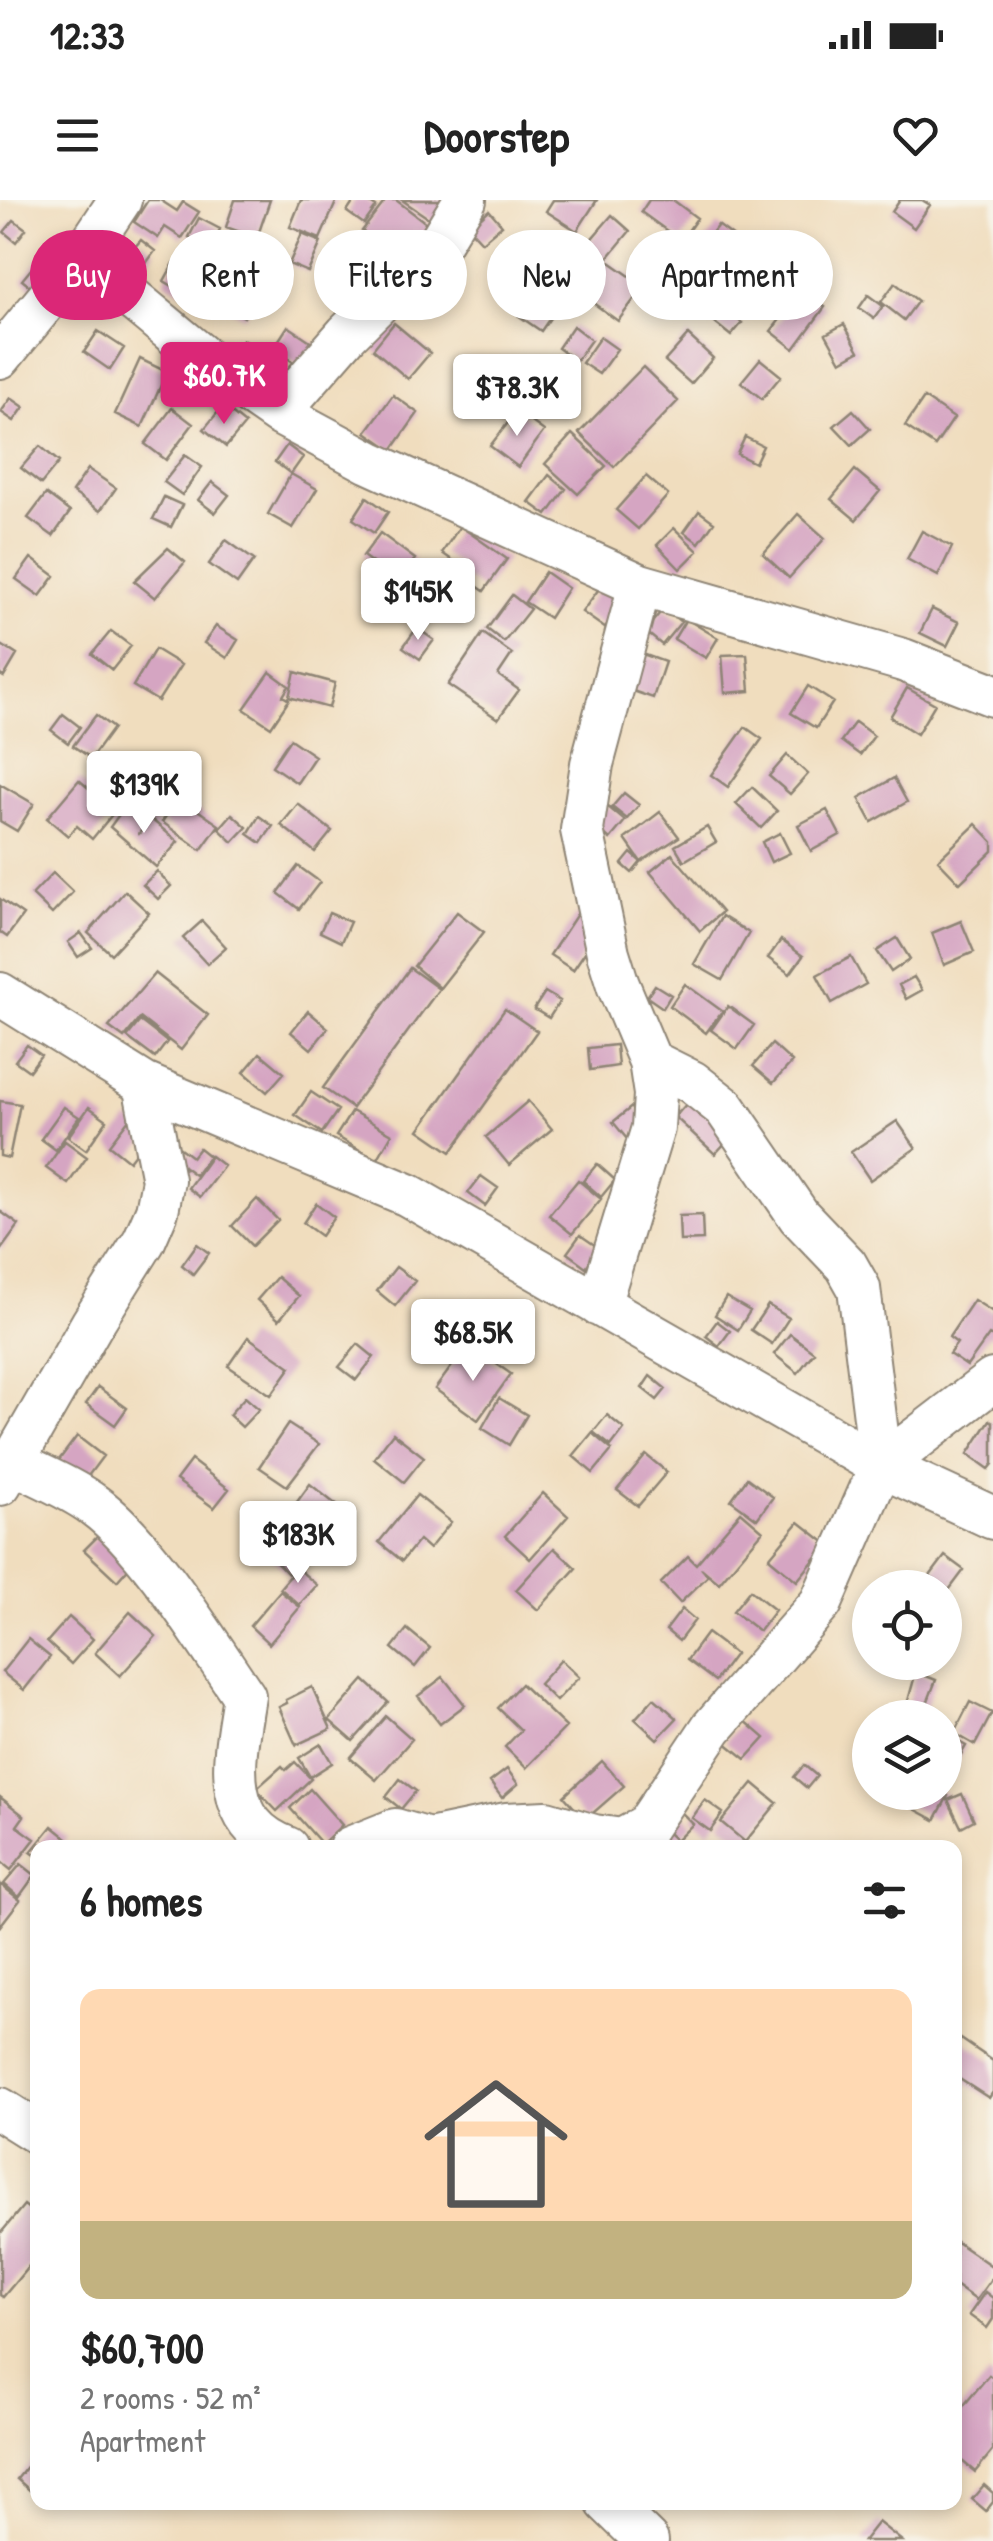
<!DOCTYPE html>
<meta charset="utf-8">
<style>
body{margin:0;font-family:"Patrick Hand",sans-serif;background:#f6f6f6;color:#222;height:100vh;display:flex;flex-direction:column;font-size:38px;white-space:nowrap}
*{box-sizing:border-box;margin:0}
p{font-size:32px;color:#767676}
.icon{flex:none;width:55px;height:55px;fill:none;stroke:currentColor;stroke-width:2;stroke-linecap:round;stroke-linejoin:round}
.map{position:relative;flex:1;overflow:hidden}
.panel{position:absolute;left:30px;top:1640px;width:932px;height:670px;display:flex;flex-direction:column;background:#fff;border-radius:20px;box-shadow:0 5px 15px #0003}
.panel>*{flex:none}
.guide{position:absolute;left:30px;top:30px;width:935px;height:90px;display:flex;gap:20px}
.buttons{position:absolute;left:852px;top:1370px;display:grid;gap:20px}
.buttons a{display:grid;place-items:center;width:110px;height:110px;border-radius:50%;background:#fff;box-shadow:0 5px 15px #0003;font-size:50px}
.price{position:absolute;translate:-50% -85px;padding:0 22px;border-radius:10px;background:#fff;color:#222;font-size:32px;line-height:65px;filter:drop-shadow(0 2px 5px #0008)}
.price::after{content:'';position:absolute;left:50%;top:60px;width:30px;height:22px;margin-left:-15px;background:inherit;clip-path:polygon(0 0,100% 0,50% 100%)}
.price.current{background:#db2777;color:#fff}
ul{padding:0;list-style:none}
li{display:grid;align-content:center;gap:20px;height:530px;padding:0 50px}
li+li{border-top:2px solid #e0e0e0}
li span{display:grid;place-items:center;height:310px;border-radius:20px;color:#555}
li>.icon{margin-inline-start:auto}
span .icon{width:180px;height:180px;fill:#fffc;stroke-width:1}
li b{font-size:42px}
h2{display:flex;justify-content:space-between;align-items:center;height:120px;padding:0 50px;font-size:42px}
.tag{padding:0 35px;border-radius:45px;background:#fff;box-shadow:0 5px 15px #0003;font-size:35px;line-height:90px}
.tag.current{background:#db2777;color:#fff}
.status{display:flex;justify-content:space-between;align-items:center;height:70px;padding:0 50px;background:#fff;direction:ltr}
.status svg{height:28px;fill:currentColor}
header{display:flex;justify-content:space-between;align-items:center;height:130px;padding:0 50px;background:#fff;font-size:45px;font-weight:800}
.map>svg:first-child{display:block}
</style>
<div class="status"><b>12:33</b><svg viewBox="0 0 49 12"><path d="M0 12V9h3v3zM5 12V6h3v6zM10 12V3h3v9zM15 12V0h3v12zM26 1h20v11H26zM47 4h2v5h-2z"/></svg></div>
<header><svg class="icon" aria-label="menu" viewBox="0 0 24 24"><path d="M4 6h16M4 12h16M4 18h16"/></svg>Doorstep<svg class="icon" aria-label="heart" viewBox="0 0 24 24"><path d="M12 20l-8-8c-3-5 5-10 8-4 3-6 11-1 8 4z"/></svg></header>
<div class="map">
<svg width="993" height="2341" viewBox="0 0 993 2341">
<rect width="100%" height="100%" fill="#f7f3e8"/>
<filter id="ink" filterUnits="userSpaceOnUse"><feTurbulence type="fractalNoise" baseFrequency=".01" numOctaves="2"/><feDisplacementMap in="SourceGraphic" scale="20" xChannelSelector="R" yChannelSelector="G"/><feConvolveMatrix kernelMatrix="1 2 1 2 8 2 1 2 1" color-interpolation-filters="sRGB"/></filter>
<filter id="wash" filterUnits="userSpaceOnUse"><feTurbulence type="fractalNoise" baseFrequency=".0048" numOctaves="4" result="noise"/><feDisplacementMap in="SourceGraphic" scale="40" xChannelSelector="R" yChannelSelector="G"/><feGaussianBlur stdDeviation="2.25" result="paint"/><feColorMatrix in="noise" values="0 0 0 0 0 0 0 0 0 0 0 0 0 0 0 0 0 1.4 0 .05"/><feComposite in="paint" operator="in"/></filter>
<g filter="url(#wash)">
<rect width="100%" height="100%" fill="#f0ddbe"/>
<g id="blocks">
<path fill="#d5a5c2" d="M148 0H160L177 11 183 2 199 12 182 38 165 27 158 38 134 22Z
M235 0H270L257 38 226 27Z
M301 0H337L320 39 290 27Z
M355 0H366L376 7 364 24 347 12Z
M386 0H396L430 26 403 61 362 31Z
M402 0H454L437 24Z
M553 0H597L577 31 546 11Z
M649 0H673L697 18 681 41 641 12Z
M900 0H922L930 5 914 28 892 12Z
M489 10 502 25 482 42 469 28Z
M612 15 630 31 606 60 588 43Z
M199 18 220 29 211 48 189 37Z
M14 20 26 29 16 42 4 32Z
M718 25 734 37 720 56 704 43Z
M302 34 321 42 308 72 289 64Z
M141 40 155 51 142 69 126 57Z
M725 52 740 71 701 100 687 81Z
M40 58 59 75 42 96 22 80Z
M607 60 644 86 618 121 582 95Z
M174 63 191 73 181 91 164 81Z
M231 73 260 88 244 117 215 101Z
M895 83 918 101 904 120 881 102Z
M803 90 825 107 794 149 771 131Z
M537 91 559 105 541 131 519 116Z
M868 95 883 106 874 119 859 108Z
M726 110 742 123 731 136 715 123Z
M394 123 430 153 408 179 373 149Z
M844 124 859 151 841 161 826 134Z
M288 126 318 146 303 168 273 149Z
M573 126 591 140 576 161 558 148Z
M98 131 124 148 110 170 84 152Z
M688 135 713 158 691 184 665 161Z
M600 137 617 149 599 174 582 163Z
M243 140 258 150 248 165 233 155Z
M534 156 557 174 538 198 515 180Z
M140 159 167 172 142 227 115 214Z
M760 159 781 176 762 199 741 182Z
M643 167 678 201 614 267 579 233Z
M393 195 418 213 392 250 366 232Z
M11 198 24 207 14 221 1 212Z
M924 198 954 218 935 246 905 226Z
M223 206 245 224 226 247 204 229Z
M172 208 193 224 166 260 145 244Z
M853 210 870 229 852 245 834 226Z
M517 211 544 231 518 267 490 246Z
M572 234 606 266 578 294 545 264Z
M745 237 763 246 755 263 737 254Z
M287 245 303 257 291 274 275 262Z
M40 246 59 262 41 284 21 268Z
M185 255 202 267 182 295 164 282Z
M88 269 116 288 100 311 72 292Z
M855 270 880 291 856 320 831 299Z
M291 274 317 289 293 328 268 314Z
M549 275 566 289 547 315 529 302Z
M646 276 668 295 638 329 616 310Z
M212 282 229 295 215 313 198 300Z
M46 294 70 312 53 336 28 318Z
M164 297 182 305 171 327 153 319Z
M367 297 388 312 374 333 353 319Z
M699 311 714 322 699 343 684 332Z
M798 314 825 338 789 378 763 354Z
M460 326 507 359 484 391 458 373 462 367 442 353Z
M674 328 698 351 680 369 657 345Z
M922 331 952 347 938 376 907 359Z
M380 333 415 359 398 382 363 356Z
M226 340 254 360 237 384 209 364Z
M168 348 185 362 155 398 134 381Z
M31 358 55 376 40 396 16 379Z
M439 372 454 385 437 405 422 392Z
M545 372 568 388 549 418 525 402Z
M601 386 627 406 609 431 582 412Z
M420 394 434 404 421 421 408 411Z
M512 395 530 409 504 442 487 429Z
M664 408 681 422 662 445 645 431Z
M932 409 959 422 947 446 920 433Z
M686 419 718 438 706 458 674 439Z
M216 426 238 440 227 458 204 443Z
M417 428 434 440 420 459 403 447Z
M111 431 131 446 112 470 92 454Z
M483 433 512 454 498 475 519 490 498 519 448 485Z
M0 444 17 455 4 477 0 475Z
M155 449 181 465 158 501 133 486Z
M637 452 665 462 653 498 624 488Z
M747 454 750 491 725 493 722 455Z
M270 472 289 486 283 496 289 500 271 527 244 509Z
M295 472 335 483 329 508 289 497Z
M808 486 833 502 816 528 791 513Z
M907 488 935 504 917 534 890 517Z
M63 514 80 527 68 543 51 530Z
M96 515 113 528 91 558 73 546Z
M855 522 874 536 860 555 841 541Z
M745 527 762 539 728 587 711 575Z
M290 539 315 556 297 583 272 566Z
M787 555 808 574 790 594 769 576Z
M894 578 907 602 872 622 859 598Z
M79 580 115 611 92 639 77 626 68 636 47 618Z
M0 584 34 604 17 631 0 621Z
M752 587 777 611 761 628 736 604Z
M624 593 639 605 627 619 612 607Z
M179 597 219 625 201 650 162 622Z
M298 604 332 631 315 652 281 625Z
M126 605 148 621 138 635 151 619 178 642 156 667 110 627Z
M607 606 625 621 610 639 592 623Z
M827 610 840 635 811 651 798 625Z
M660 612 679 637 641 662 632 673 622 664 631 653 641 662 625 639Z
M232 614 247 627 233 642 219 629Z
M259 616 273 626 261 643 248 634Z
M976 624 993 642V651L960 683 938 660Z
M707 627 716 642 684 661 675 646Z
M780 633 790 653 771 662 762 642Z
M672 654 722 712 700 731 650 672Z
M298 666 320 682 299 709 278 693Z
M157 671 171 686 158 699 143 685Z
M53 673 73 692 52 714 32 695Z
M125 691 149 713 111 754 88 733Z
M0 699 23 715 7 737 0 732Z
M457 712 484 732 440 788 414 766Z
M329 713 350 722 341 742 320 732Z
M577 714 600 730 573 770 550 755Z
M722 716 749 733 722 780 694 764Z
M202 721 226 747 207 764 183 738Z
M961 721 974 752 944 765 932 733Z
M81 733 92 748 78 757 68 742Z
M897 738 910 759 891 772 877 751Z
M781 740 803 756 790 774 768 758Z
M851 757 866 784 832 803 817 775Z
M410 768 439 789 352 908 323 888Z
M155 773 208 815 181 850 140 818 124 838 109 827Z
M914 777 922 790 906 799 899 785Z
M685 784 722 811 706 833 670 806Z
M655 785 671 795 663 808 647 797Z
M545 792 560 801 549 818 534 809Z
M728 806 754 825 737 849 711 830Z
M505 809 537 831 451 952 419 930Z
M308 811 328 828 311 849 291 832Z
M140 821 167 842 155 858 127 837Z
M772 844 792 862 773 883 753 866Z
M27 845 41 855 29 871 15 861Z
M616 845 618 866 590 870 588 848Z
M260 853 284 873 267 892 244 872Z
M311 892 338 910 322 933 295 915Z
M695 894 736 931 715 954 675 917Z
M0 901 20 904 9 958 0 956Z
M528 901 552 929 509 965 486 937Z
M634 905 648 922 627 939 613 922Z
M64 907 79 917 56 950 41 939Z
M89 907 107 920 86 950 68 937Z
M352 911 392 934 377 960 336 936Z
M129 919 149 935 129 961 109 945Z
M897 921 916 948 870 980 851 952Z
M65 941 87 957 68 984 46 968Z
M180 948 192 957 199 948 209 956 195 975 172 958Z
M211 956 224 966 200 997 188 988Z
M597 964 615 980 601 997 583 981Z
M481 976 498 988 485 1006 468 993Z
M578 980 601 999 572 1034 549 1015Z
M257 999 278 1020 252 1046 232 1026Z
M316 1003 334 1017 321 1036 303 1023Z
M0 1011 19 1025 0 1051Z
M702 1015 703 1040 680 1041 679 1016Z
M580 1035 599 1048 586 1067 567 1053Z
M197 1044 209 1053 193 1074 182 1065Z
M396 1067 415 1081 395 1106 377 1091Z
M277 1077 299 1096 279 1120 257 1100Z
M726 1097 750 1111 738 1130 715 1115Z
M974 1100 993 1112V1137L989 1135 967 1166 949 1154 957 1143 949 1137Z
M768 1105 789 1118 772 1144 751 1130Z
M717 1121 730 1131 719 1146 706 1136Z
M790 1134 814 1152 798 1173 774 1154Z
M248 1137 291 1167 271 1195 228 1166Z
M358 1144 374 1157 356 1180 339 1167Z
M463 1151 482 1166 488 1158 511 1174 478 1220 435 1189Z
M650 1176 666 1189 657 1200 642 1188Z
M98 1187 127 1208 115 1225 86 1204Z
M245 1197 259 1209 242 1227 229 1215Z
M499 1198 527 1215 509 1245 482 1228Z
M607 1215 624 1229 611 1246 593 1232Z
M990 1220 993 1222V1264L989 1269 968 1254Z
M288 1224 319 1244 287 1286 259 1267Z
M393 1233 424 1257 404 1282 374 1258Z
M592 1233 612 1250 593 1273 573 1256Z
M77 1236 103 1256 85 1280 59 1260Z
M646 1255 667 1272 638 1306 617 1290Z
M191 1260 229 1289 214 1308 176 1280Z
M747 1278 773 1297 757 1319 731 1300Z
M310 1284 344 1311 327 1332 294 1306Z
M543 1293 568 1316 530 1359 505 1336Z
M417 1295 451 1322 429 1349 419 1340 402 1361 379 1342Z
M271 1312 311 1353 288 1374 249 1333Z
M741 1312 763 1331 719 1383 701 1368 708 1376 680 1403 661 1383 688 1356 696 1364Z
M799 1322 827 1344 797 1381 769 1358Z
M99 1335 132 1364 117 1381 84 1350Z
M554 1348 576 1368 538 1410 516 1390Z
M945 1356 964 1370 949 1390 930 1376Z
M297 1368 317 1385 299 1405 280 1388Z
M750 1390 775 1410 759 1431 733 1411Z
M280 1391 300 1407 269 1444 250 1426Z
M682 1409 695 1420 679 1441 666 1430Z
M130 1412 156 1436 120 1476 95 1453Z
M69 1417 93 1439 71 1464 47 1442Z
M407 1429 430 1448 415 1467 392 1448Z
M707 1433 735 1454 715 1481 687 1460Z
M28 1439 50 1457 24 1490 2 1472Z
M561 1460 579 1477 556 1501 539 1484Z
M916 1472 936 1480 923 1514 906 1508Z
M443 1477 465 1505 440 1524 418 1496Z
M364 1480 388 1502 353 1541 329 1520Z
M521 1484 566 1527 526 1568 505 1547 521 1530 498 1508Z
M312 1487 331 1529 296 1545 279 1507 287 1503 286 1500Z
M654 1498 677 1518 657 1539 635 1519Z
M970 1502 992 1513 975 1545 954 1533Z
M386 1516 412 1539 376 1580 350 1558Z
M744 1520 765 1538 746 1559 725 1542Z
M945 1534 966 1546 949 1575 945 1572Z
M321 1544 332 1563 310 1577 299 1558Z
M602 1561 624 1586 585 1620 564 1596Z
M295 1562 311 1579 277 1611 256 1589 282 1566 286 1570Z
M804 1565 817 1576 807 1588 794 1577Z
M507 1569 518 1584 502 1598 490 1582Z
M400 1579 416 1591 401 1609 386 1597Z
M753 1583 777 1603 745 1642 721 1622Z
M310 1589 342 1625 322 1644 290 1608Z
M883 1592H942L948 1596 935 1620Z
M962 1594 974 1620 961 1627 948 1600Z
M0 1597 24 1616 17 1626 35 1639 11 1670 0 1661Z
M705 1600 723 1613 710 1631 692 1618Z
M676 1607 693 1624 676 1641 658 1623Z
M52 1626 67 1638 59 1648H38V1657L31 1652Z
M21 1664 35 1675 19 1697 4 1684Z
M0 1684 20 1700 0 1726Z
M961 1839 993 1861V1892L989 1898 955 1876V1848Z
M24 2005 38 2016V2055L3 2097 0 2095V2034Z
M955 2041 993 2067V2076L976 2100 955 2085Z
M985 2092 993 2098V2119L987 2128 969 2115Z
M989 2175 993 2178V2250L975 2272 955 2255V2216Z
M34 2258 38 2261 35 2295 17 2279Z
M984 2285 993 2293V2302L986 2311 972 2299Z
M878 2322 902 2341H863Z"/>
</g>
</g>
<g filter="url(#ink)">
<use href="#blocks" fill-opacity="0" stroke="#8e8474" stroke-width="2.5"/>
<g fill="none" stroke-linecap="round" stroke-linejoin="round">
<g stroke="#8e8474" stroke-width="46">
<path id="street" d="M82 57 229 179 278 213 369 262 640 385 903 460 993 495
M0 157 82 57 120 0
M278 213 347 134 439 43 465 0
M0 794 144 884 408 995 881 1266 993 1318
M650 861 692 882 725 908 799 1016 846 1065 859 1088 881 1266
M599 1105 653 928 655 894 650 861 618 785 608 753 582 630 592 564 640 385
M13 1262C40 1276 71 1288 95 1306 148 1345 206 1441 244 1496 235 1554 217 1622 287 1648
M0 1284 92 1124 144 1041 157 1011 163 980 144 884
M350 1648 395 1630 429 1640 506 1624 546 1622 594 1636 622 1640 646 1627 712 1528 821 1403 881 1266 993 1180
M0 1909 38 1933
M607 2302 647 2341"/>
</g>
<use href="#street" stroke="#fff" stroke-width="42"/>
</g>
</g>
</svg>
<div class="buttons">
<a><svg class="icon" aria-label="locate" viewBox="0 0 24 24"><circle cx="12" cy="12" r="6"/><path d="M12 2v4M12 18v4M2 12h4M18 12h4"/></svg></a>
<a><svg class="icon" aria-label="layers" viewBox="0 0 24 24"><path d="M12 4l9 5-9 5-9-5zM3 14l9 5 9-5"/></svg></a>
</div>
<b class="price current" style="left:224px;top:227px">$60.7K</b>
<b class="price" style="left:517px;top:239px">$78.3K</b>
<b class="price" style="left:418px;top:443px">$145K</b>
<b class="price" style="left:144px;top:636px">$139K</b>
<b class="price" style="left:473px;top:1184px">$68.5K</b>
<b class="price" style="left:298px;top:1386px">$183K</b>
<div class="guide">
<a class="tag current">Buy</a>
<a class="tag">Rent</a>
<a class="tag">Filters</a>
<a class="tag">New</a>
<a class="tag">Apartment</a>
</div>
<section class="panel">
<h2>6 homes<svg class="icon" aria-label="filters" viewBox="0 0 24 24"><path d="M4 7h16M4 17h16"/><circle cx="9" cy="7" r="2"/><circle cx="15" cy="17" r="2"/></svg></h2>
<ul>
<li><span style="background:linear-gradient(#ffd9b3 75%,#c2b280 0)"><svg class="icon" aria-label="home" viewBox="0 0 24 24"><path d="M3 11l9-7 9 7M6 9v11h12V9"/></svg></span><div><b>$60,700</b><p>2 rooms · 52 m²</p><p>Apartment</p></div></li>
</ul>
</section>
</div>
